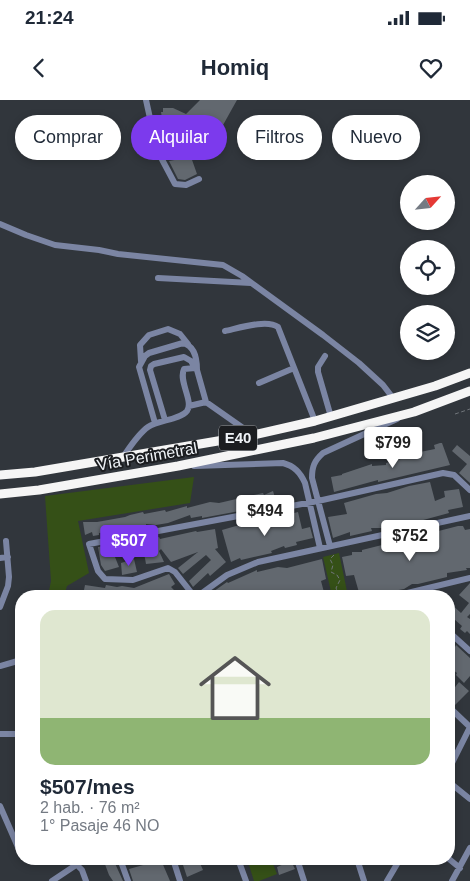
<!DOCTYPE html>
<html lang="es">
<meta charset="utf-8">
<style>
body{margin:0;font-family:Arial,sans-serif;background:#f2f2f3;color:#1f2937;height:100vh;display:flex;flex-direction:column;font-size:19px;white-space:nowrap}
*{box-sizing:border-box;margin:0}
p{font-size:16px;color:#747a83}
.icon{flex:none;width:28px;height:28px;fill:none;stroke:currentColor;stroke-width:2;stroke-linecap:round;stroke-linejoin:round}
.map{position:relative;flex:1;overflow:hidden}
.side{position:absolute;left:15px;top:490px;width:440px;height:275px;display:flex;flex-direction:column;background:#fff;border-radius:20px;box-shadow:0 2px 8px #0003}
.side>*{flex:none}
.guide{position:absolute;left:15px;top:15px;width:440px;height:45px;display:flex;gap:10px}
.needle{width:32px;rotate:63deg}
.tools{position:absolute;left:400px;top:75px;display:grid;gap:10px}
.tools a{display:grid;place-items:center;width:55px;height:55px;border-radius:50%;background:#fff;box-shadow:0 2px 8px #0003;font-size:25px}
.price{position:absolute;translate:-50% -42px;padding:0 11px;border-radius:5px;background:#fff;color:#222;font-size:16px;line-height:32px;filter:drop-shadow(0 1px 2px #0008)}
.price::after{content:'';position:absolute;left:50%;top:30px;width:15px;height:11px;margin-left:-8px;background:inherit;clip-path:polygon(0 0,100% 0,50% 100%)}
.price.selected{background:#7c3aed;color:#fff}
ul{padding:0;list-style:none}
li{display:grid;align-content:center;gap:10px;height:265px;padding:0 25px}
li+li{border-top:1px solid #e0e1e3}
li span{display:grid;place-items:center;height:155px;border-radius:15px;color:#555}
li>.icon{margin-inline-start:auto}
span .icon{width:90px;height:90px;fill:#fffc;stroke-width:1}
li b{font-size:21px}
.pill{padding:0 18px;border-radius:22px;background:#fff;box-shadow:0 2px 8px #0003;font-size:18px;line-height:45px}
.pill.selected{background:#7c3aed;color:#fff}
.status{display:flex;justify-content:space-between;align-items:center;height:35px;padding:0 25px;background:#fff;direction:ltr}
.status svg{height:14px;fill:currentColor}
header{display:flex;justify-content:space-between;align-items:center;height:65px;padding:0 25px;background:#fff;font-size:22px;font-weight:700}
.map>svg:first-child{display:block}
</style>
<div class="status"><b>21:24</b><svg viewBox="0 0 49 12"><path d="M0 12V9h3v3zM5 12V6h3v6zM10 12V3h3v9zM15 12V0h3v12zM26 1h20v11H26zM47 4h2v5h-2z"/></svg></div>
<header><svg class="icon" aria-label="back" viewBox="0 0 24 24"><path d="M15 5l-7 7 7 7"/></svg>Homiq<svg class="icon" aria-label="heart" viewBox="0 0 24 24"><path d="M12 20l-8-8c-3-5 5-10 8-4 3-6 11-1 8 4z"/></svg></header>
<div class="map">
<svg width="470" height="781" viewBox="0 0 470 781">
<rect width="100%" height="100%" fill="#31363c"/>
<path fill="#355017" d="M194 377 190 403 78 421 89 473 67 486 64 496H48L51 481 45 396Z
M339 453 348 496H332L323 457Z
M247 759H271L277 774 259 781H254Z"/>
<path fill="#62686f" d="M200 0H237L218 34 203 56 197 50 193 57 166 42 161 12H163V8H173L186 14Z
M191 57 197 74 185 80 178 79 169 61Z
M440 343H442L450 365 378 382V380L334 392 331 377 342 375V374L372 364V366L386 365V363L393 361V362L405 357V355L435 349 434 345Z
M457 345 470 356V383L459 373 467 364 452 351Z
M430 382 435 401 445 397 444 391 459 389 463 407 448 410 449 413 405 425 385 428H371L372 431 350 436V432L333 438 328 417 347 414 344 403 376 394 387 393 409 386Z
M273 391 277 404 202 418V416L191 418 190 415 168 423 156 425 146 424V426L136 427V425L115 430V432L99 433V435L93 436 92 432 85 435 83 422H97L125 417 130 415 143 412 144 414 165 410 166 412 187 406V408L210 402 219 403 263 393 264 395Z
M298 412 302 429 310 427 313 438 296 442 297 445 285 448 284 446 271 451 272 453 241 460 240 458 231 462 222 430 236 426H245Z
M458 426H463L465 430 470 429V468H466L467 470 447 473V477L418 484H412L404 489 367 496H360L354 475 346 476 342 457 352 455V452H362V450L382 445 402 444 420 436 419 433 426 432 427 434Z
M215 429 218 448 215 449 226 462 210 476 208 473 193 487 189 481 211 460 206 455 183 474 178 468 198 452 171 462 161 449 159 451 164 462 146 464 142 442 159 437 160 439 196 431 197 432Z
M112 445 115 452H113L119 467 105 471 101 465 98 447Z
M134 459 137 472 122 475 121 463Z
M322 459 326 479 321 481 325 496H207L227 482 228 483 257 470V472L278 467 287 468Z
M169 474 175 484 171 487 180 496H99L83 495 85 485 105 488 106 485 117 487 122 486 134 488Z
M470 483V514L467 517 470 519V534L467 531 465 533 460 529 462 526 454 519 449 525V502L461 513 469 503 459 495Z
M449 542 455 547 456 545 470 558V576L464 583 456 575 457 573 449 567Z
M459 582 469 591 455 605 449 599V595Z
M103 759H113L123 781H113L109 775Z
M190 759H198L203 770 187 777 182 762Z
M161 760 170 781H133L129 769Z
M291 761 295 769 279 775 277 767Z"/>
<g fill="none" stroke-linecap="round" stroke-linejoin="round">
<path stroke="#70757a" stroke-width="1" stroke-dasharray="4 2.5" stroke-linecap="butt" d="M455 314 470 309
M334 455 330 459 333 465 331 472 337 475 340 480 336 488 339 496
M143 759H144
M127 763 138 759"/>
<path stroke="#7b85a3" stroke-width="6" d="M146 0 157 50 175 84 186 85 199 79
M0 124 26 135 55 145 99 150 118 154 223 165 242 176 323 235 359 263 383 285 393 298
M158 178 251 183
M225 231C239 228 267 219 278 227L315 321
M325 256 318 267V272L331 317
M141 261 140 245 149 235 168 229 180 234 188 244
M259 283 294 268
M189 306 206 302
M165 320 150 270 151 266 154 264 184 257 191 261 195 268
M155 323 139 267 145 256 149 253 183 243C195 246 197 260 197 270
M123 357C130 347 138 334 148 327 158 320 180 320 187 311 194 301 178 281 184 269L195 268 197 270 206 302 253 335
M194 366 283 363C294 366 300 372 305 383L320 448
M330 446 312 378C312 367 314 361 323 353L397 319
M0 458 8 457
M194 496 175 472 168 468 133 480 105 479 98 471 89 444 318 401 443 373 454 375 470 390
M198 496 227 475 258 462 470 416
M395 496 470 478
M0 507 8 486 9 477 6 441
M449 532 470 551
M0 566 21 560
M449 607 470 627
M0 634H21
M449 669 470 627
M449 682 470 699
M0 706 21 754
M71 759 82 770 86 781
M120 759 128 781
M173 759 180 781
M238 759 246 781
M297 759 304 781
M357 759 364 781
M449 759 460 768
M52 781 76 765
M387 781 400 759
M452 781 470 748"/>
<path stroke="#f5f5f5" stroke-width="9" d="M0 375 35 372 253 335 315 321 435 286 470 273
M0 394 39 390 178 366 314 338 414 312 470 291"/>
</g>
<g text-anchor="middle" stroke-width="4" stroke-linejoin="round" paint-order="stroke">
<rect fill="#1b1d20" stroke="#afb3b6" stroke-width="1" x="219" y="325.5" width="38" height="25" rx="4"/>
<g font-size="15" font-weight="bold" fill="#eff3f7">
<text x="238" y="343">E40</text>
</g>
<g font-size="16" fill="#eff3f7" stroke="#1b1d20">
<text transform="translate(147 356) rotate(-10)" y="6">Vía Perimetral</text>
</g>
</g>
</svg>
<div class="tools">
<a><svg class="needle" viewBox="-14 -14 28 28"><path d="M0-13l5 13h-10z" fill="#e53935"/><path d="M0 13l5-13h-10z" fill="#747a83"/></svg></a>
<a><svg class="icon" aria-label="locate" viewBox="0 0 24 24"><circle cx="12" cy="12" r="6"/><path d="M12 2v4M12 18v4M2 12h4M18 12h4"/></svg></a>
<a><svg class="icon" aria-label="layers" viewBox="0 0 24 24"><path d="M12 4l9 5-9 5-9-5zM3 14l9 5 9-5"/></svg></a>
</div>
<b class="price" style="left:393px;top:369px">$799</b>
<b class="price" style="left:265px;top:437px">$494</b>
<b class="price" style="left:410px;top:462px">$752</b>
<b class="price selected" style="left:129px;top:467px">$507</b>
<div class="guide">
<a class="pill">Comprar</a>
<a class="pill selected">Alquilar</a>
<a class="pill">Filtros</a>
<a class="pill">Nuevo</a>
</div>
<section class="side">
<ul>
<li><span style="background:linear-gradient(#dfe7d0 70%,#8fb573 0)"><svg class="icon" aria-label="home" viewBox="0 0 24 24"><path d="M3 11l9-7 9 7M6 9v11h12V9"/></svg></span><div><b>$507/mes</b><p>2 hab. · 76 m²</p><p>1° Pasaje 46 NO</p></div></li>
</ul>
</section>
</div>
